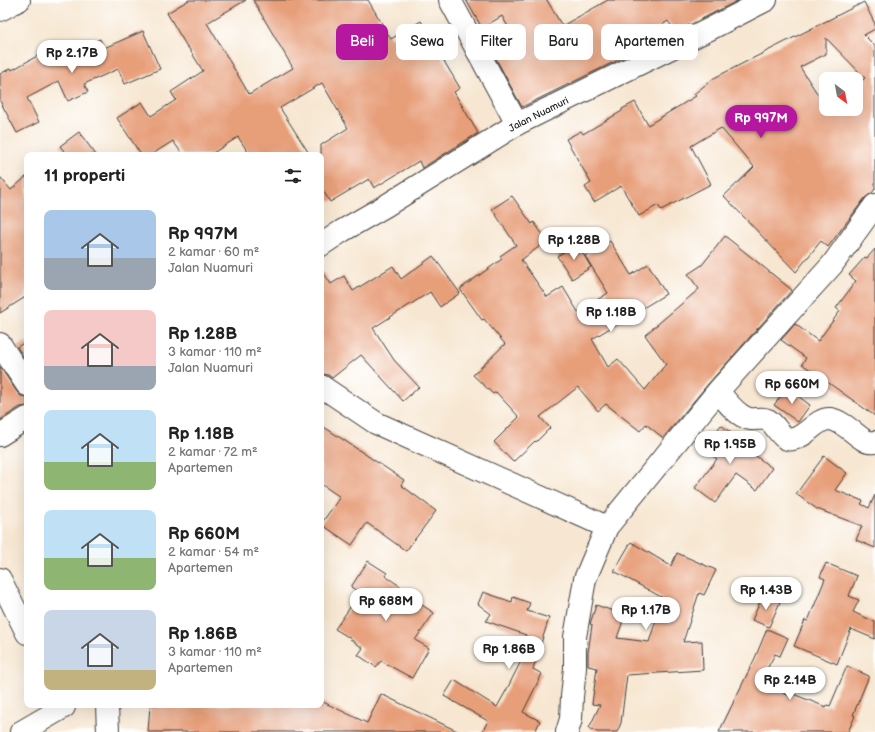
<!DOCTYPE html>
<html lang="id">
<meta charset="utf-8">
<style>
body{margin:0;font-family:"Balsamiq Sans",sans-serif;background:#f6f6f6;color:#222;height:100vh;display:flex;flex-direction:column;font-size:15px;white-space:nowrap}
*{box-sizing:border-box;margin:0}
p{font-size:13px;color:#767676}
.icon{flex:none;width:22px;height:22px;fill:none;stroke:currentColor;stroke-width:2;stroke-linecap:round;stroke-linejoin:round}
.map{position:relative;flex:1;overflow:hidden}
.panel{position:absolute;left:24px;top:152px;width:300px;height:556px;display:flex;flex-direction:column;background:#fff;border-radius:8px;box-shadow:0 4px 16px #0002}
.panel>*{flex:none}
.guide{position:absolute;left:336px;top:24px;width:380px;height:36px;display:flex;gap:8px}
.needle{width:26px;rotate:148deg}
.buttons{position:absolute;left:819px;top:72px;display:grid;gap:8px}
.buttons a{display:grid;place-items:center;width:44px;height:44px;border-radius:8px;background:#fff;box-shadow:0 4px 16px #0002;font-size:20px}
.price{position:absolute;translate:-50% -34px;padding:0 9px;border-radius:14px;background:#fff;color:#222;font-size:13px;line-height:26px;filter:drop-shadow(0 1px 2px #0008)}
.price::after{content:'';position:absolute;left:50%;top:24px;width:12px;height:9px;margin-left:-6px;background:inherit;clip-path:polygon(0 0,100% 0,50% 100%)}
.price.current{background:#b5179e;color:#fff}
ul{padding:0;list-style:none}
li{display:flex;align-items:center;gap:12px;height:100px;padding:0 20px}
li span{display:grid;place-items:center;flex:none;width:112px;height:80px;border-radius:8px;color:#555}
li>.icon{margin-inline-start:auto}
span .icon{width:48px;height:48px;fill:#fffc;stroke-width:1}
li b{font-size:17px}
h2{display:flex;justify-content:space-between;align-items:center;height:48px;padding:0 20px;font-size:17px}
.chip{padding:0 14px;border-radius:8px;background:#fff;box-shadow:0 4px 16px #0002;font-size:14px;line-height:36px}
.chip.current{background:#b5179e;color:#fff}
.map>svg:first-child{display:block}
</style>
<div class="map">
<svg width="875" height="732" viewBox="0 0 875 732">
<rect width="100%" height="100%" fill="#fff"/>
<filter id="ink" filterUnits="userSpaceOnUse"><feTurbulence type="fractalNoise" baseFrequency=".025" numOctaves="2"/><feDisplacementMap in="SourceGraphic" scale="8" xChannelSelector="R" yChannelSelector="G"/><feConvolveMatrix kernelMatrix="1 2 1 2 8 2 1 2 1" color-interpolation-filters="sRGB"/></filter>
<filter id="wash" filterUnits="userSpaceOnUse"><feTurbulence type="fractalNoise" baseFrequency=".012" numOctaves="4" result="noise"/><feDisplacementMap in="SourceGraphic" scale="16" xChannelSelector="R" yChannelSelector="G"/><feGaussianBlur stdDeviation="0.9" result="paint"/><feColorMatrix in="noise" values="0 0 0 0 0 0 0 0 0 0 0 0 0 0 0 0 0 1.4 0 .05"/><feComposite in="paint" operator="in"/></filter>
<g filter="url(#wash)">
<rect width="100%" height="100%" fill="#f7e7d2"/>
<g id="blocks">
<path fill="#e79f7a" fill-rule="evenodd" d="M189 0H246L207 23 249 94 293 68 253 0H368L391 39 421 21 436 46H435L460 88 454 92 478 133 422 168 419 161 374 188 369 179 330 202 321 187V145L348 128 322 83 280 108 310 155H250L238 137 210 155H183L173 141 151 155H141L117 118 142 102 151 116 176 100 171 92 203 71 188 47H187L167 13Z
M466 0H547L562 26 608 0H739L676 32 668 21 621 52 624 57 522 107 496 59 519 46 502 16 482 28Z
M864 2 875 24V29L864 35 875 46V189L872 193 865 198 828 247 821 241 796 272 724 196 754 167 721 128 691 146 711 184 661 210 658 205 639 216 621 186 594 202 585 187 591 183 566 139 581 131 583 134 622 111V109L635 102 648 125 696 96 694 94 714 78ZM826 38 865 78 856 86V109H826V107L800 67 826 54Z
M143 31 160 69 125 84 118 69 84 84 88 92 68 101 59 81 27 98 39 122 17 133 0 101V74L11 68 12 70 39 55 41 58 65 47 68 53 100 39 104 48Z
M79 132 96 155H67L60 146Z
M27 176V296L0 313V177L11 190Z
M512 196 532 224 534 222 547 241 521 260 547 297 563 287 578 312 608 293 585 256 610 241 631 275 648 264 666 294 592 339 608 367 618 359 645 390 666 364 645 335 699 289 688 274 702 265 725 236 792 290 709 383 663 438 646 424 640 431 606 404 598 411 578 387 540 417 550 428 536 442 535 441 513 462 494 442 519 417 496 392 493 394 473 375 505 344 484 319 482 320 460 289 502 259 500 256 516 245 492 209Z
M577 244 591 267 572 279 557 256Z
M875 249V416L802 364 806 358 781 340 795 324 818 341 840 311 836 308 856 281 849 275 865 257 867 258Z
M433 256 460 293 440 307 430 292 373 328 394 360 419 387 403 401 361 355 332 378 328 375 321 374V269L331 284 344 276 353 291 393 266 401 279Z
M27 341V362L17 347Z
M0 367 17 392 21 396 27 397V406L20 407 0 420Z
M787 388 810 405 798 422 774 405Z
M321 425 404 480 401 485 436 511 406 551 367 523 352 545 321 524 340 497 321 484Z
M721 425 740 440 738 443 772 468 757 490 736 475 715 503 695 488 717 459 703 449Z
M824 456 847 473 835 490 863 501 861 504 869 508 875 495V548L856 540 862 526 817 509 796 494Z
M631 542 671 566 677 553 716 570 704 595 699 593 683 642 702 641 703 670 627 675 621 723 617 732H597L589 728 600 705 592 704 597 668 588 666V653L592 625 590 624 596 605 625 615 617 638 649 642 663 598 614 571Z
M368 561 387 573 385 576 400 586 398 589 434 613 415 640 429 648 412 678 381 661 376 667 358 655 363 648 350 639V638L335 629 360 593 351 587Z
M826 563 857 576 849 596 859 600 853 612 875 622V639L851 629 837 664 794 646 805 620 808 621 825 579 820 577Z
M483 592 512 602 513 597 530 603 527 611 549 618 533 669 542 674 523 712 540 721 535 732H482L488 721 444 696 454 680 497 707 507 689 529 645 523 643 526 635 486 621 491 614 478 604Z
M763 595 780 602 769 627 752 620Z
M767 629 788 638 780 656 775 654 760 682 792 697 793 694 826 707 827 705 830 706 847 666 869 676 853 715 855 716 848 732H719L755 658Z
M381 694 459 732H148L150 705H321V701L367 723Z"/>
</g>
</g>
<g filter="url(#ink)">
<use href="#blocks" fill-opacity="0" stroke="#3d3a37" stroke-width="1"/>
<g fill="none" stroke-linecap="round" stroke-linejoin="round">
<g stroke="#3d3a37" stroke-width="24">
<path id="street" d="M450 0 517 124
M0 344 27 385
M321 386 376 423 607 527
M718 391C725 400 738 417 750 419 756 420 762 417 768 420 777 425 781 442 793 439 806 437 817 418 830 419 840 420 853 432 861 438 863 439 866 442 869 442 870 443 874 442 875 442
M0 435 27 418
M0 579 27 633
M21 732 64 707
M567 732 571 719 572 697 575 668V637L585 579 607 527 718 391 832 265 875 205"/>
</g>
<g stroke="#3d3a37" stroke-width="24">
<g id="secondary">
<path d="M0 10 19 0"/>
<path id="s1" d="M321 245 342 231 387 205 517 124 710 29 766 0"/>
<path d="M107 705 108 732"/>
</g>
</g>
<use href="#street" stroke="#fff" stroke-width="22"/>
<use href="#secondary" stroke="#fff" stroke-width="22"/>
</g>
</g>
<g text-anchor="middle" stroke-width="3" stroke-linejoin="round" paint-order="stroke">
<g font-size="10" fill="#1c1c1c" stroke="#fff">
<text dy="4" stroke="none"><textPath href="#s1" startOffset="254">Jalan Nuamuri</textPath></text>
</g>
</g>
</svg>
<div class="buttons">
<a><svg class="needle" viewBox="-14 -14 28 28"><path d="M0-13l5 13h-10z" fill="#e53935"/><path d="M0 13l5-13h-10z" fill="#767676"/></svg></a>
</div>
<b class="price" style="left:72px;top:74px">Rp 2.17B</b>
<b class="price current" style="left:761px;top:139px">Rp 997M</b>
<b class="price" style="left:574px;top:261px">Rp 1.28B</b>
<b class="price" style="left:611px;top:333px">Rp 1.18B</b>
<b class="price" style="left:792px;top:405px">Rp 660M</b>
<b class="price" style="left:730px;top:465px">Rp 1.95B</b>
<b class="price" style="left:766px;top:611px">Rp 1.43B</b>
<b class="price" style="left:386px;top:622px">Rp 688M</b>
<b class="price" style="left:646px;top:631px">Rp 1.17B</b>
<b class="price" style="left:509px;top:670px">Rp 1.86B</b>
<b class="price" style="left:790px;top:701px">Rp 2.14B</b>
<div class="guide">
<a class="chip current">Beli</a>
<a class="chip">Sewa</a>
<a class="chip">Filter</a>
<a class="chip">Baru</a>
<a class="chip">Apartemen</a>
</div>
<section class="panel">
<h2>11 properti<svg class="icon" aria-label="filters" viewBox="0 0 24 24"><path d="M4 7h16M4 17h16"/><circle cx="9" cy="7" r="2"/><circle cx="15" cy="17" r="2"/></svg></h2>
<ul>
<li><span style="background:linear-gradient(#a9c7e8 60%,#9aa5b1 0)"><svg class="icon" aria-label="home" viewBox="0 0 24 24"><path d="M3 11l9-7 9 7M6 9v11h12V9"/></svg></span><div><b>Rp 997M</b><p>2 kamar · 60 m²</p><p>Jalan Nuamuri</p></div></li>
<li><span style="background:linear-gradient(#f6c9c9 70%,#9aa5b1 0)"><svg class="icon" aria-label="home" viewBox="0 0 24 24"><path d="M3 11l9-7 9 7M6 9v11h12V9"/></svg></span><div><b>Rp 1.28B</b><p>3 kamar · 110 m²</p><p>Jalan Nuamuri</p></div></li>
<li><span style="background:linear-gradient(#bfe0f5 65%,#8fb573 0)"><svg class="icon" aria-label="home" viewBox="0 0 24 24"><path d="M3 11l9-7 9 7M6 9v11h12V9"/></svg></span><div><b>Rp 1.18B</b><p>2 kamar · 72 m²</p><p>Apartemen</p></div></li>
<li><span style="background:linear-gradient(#bfe0f5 60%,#8fb573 0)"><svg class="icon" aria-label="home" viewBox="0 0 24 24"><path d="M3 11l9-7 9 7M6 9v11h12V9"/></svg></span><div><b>Rp 660M</b><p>2 kamar · 54 m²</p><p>Apartemen</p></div></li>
<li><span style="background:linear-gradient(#c9d6e8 75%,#c2b280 0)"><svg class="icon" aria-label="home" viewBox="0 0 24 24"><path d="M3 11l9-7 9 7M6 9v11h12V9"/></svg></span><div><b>Rp 1.86B</b><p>3 kamar · 110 m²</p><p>Apartemen</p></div></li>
</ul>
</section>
</div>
